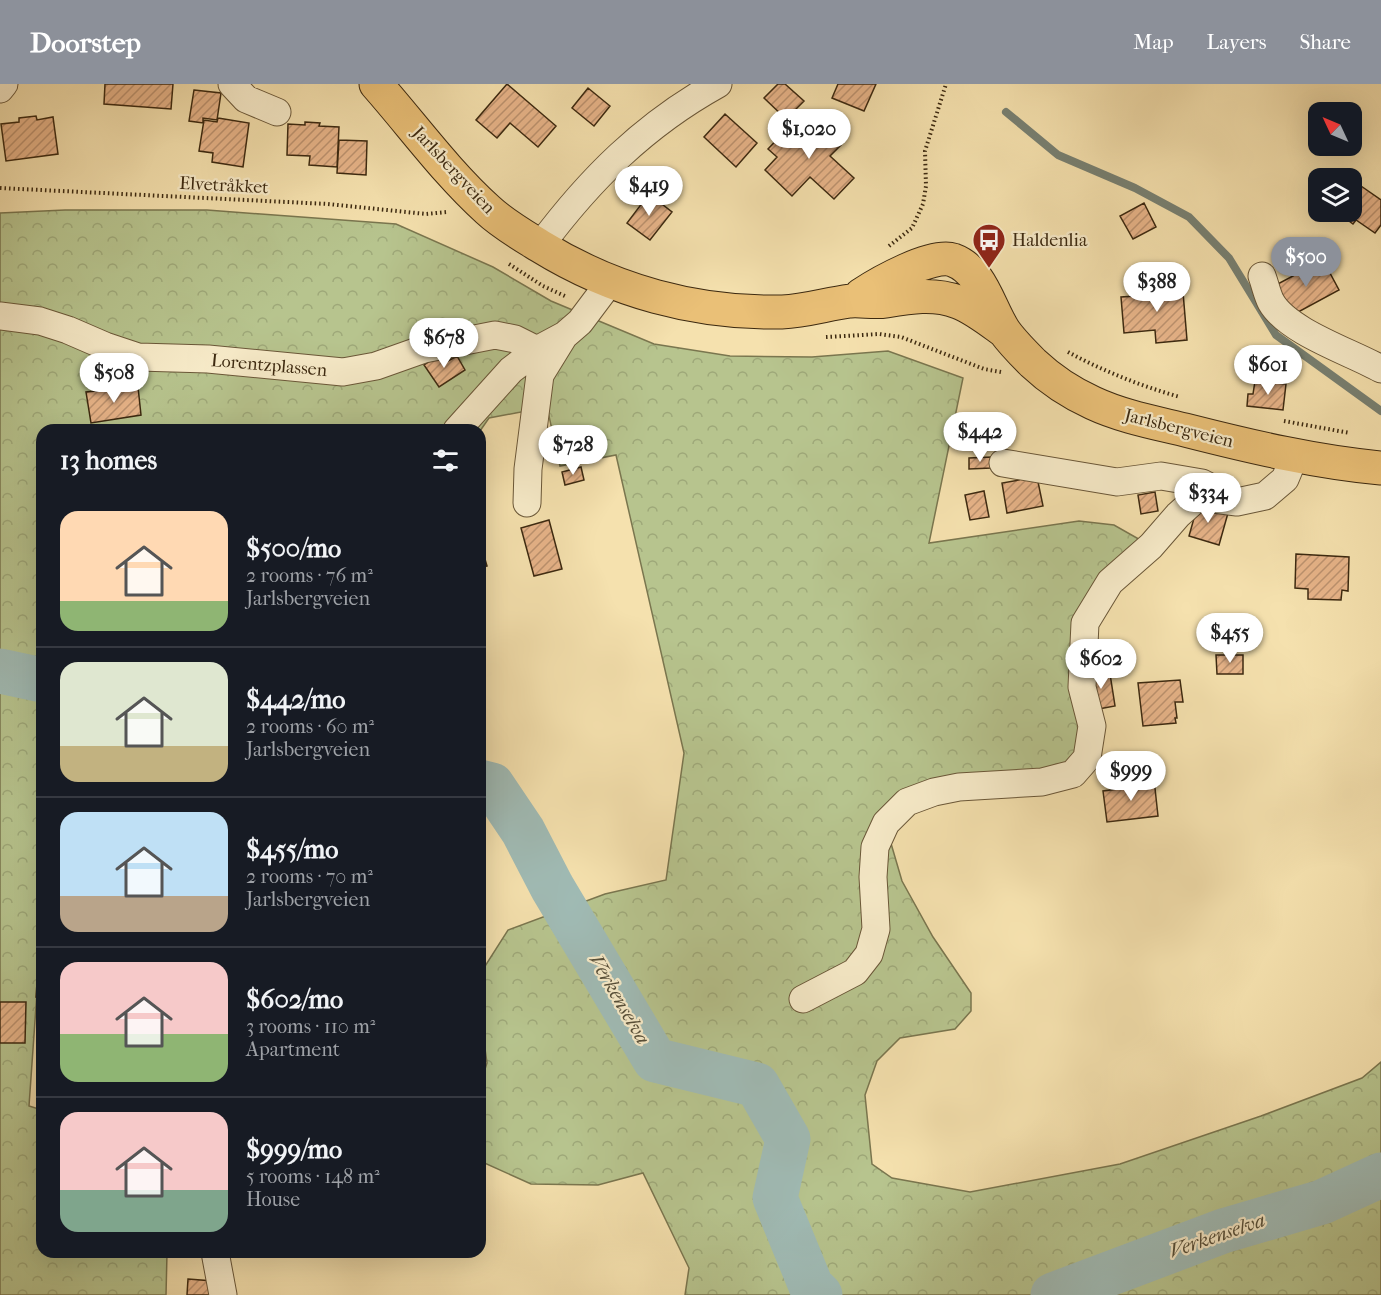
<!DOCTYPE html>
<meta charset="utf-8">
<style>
body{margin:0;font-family:"IM FELL French Canon",serif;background:#242831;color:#f1f3f6;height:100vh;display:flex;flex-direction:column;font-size:22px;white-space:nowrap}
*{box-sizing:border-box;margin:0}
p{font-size:20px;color:#9ea1a6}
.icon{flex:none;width:33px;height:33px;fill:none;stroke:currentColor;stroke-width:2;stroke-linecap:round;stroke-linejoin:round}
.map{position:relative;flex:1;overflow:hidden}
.panel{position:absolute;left:36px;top:340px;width:450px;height:834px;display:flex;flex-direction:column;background:#171b24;border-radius:18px;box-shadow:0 6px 24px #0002}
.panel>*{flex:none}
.needle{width:39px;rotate:314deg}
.buttons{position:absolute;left:1308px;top:18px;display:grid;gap:12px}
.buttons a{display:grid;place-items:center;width:54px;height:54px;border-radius:12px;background:#171b24;box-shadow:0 6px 24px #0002;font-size:30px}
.price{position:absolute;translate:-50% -51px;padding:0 14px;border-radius:21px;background:#fff;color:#222;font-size:20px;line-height:39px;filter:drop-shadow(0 2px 3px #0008)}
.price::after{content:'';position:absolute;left:50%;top:36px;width:18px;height:14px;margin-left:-9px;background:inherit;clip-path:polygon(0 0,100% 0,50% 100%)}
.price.active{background:#8c9099;color:#fff}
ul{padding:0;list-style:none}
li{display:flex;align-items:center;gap:18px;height:150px;padding:0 24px}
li+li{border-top:2px solid #363941}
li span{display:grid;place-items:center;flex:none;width:168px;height:120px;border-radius:18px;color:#555}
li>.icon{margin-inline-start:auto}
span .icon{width:72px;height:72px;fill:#fffc;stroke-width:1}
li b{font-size:26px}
h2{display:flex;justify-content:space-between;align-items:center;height:72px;padding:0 24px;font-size:26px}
header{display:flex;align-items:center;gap:36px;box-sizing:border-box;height:84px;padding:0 30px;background:#8c9099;color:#fff}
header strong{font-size:28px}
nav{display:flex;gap:33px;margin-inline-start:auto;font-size:21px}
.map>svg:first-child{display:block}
</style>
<header>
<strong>Doorstep</strong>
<nav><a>Map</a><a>Layers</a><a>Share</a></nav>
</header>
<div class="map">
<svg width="1381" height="1211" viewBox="0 0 1381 1211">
<defs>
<pattern id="forest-crowns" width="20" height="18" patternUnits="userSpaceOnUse" patternTransform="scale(1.5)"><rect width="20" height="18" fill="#b7c48e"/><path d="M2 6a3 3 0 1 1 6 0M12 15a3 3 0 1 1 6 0" fill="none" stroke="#9ea879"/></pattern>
<pattern id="building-hatch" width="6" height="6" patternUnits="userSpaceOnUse" patternTransform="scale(1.5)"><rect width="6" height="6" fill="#e7b489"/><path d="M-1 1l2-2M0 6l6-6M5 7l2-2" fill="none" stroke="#bc926f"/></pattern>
</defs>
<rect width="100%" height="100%" fill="#f5e1ae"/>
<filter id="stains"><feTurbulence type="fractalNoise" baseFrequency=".00333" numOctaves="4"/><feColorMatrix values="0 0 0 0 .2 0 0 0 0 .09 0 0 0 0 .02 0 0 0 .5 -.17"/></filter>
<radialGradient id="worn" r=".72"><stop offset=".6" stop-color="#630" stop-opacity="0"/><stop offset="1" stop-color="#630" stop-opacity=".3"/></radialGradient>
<path fill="url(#forest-crowns)" stroke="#7a764f" stroke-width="1.5" d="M65 126H207L396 140 493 183 551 217 654 260 730 272 812 273 888 267 963 294 929 459 1079 437 1114 441 1151 462 1085 539 1087 674 907 718 890 756 902 797 933 853 971 909V927L955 945 900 954 877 977 865 1011 872 1080 892 1094 970 1108 1120 1080 1261 1032 1362 994 1381 978V1211H685L689 1184 643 1089 598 1101 531 1100 480 1077V1001L487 979 480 930V890L508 846 605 810 666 796 684 669 616 371 560 382 547 323 489 334 480 347 42 346V837L29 1022 42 1026V1168L167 1169 166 1211H0V129Z"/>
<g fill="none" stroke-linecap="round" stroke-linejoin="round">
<path stroke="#788173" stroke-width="8" d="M1006 28 1058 71 1135 104 1189 133 1229 174 1276 251 1381 327"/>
<path stroke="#a0bbb5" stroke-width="45" d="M0 587 42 596
M480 698 492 701 523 747 552 803 655 976 757 1001 788 1055 775 1114 811 1202 820 1211
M1053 1211 1223 1147 1322 1118 1381 1091"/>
</g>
<path fill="url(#building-hatch)" stroke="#3c2910" stroke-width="1.5" d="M105 0H173L171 25 104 20Z
M507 0 556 42 538 63 510 39 497 54 476 36Z
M778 0H785L804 17 786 35 764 14Z
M838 0H876L864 27 832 14Z
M588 4 610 22 594 42 572 24Z
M194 6 221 9 217 36 203 34V39L189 37Z
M725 30 757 59 736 83 704 53Z
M818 31 833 45 828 50 841 61 830 72 854 94 834 115 810 93 792 112 765 86 777 73 768 65 785 47 794 55Z
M36 32 37 36 53 33 58 70 6 77 1 40 19 38V34Z
M218 34 249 39 243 83 212 78 213 69 199 67 204 36 217 38Z
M305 38 320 39 319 42 339 43 337 83 309 81 310 72 287 71 288 40 305 41Z
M339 56 367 57 366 91 337 89Z
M1361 102 1381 116V141L1375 149 1356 136 1353 140 1341 131 1343 128H1352V115Z
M649 110 672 128 650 156 627 139Z
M1144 119 1156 143 1133 155 1120 132Z
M1323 176 1339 206 1289 233 1272 203Z
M1182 196 1187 256 1156 259 1155 246 1124 249 1121 213 1151 211 1150 206 1159 205V199Z
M442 269 448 277 457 272 465 286 439 303 424 281Z
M1255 297 1286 300 1283 326 1247 322 1248 310H1253Z
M138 303 141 331 91 339 86 308Z
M991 373V384L969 385V374Z
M581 383 584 396 565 401 562 388Z
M1018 392 1037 393 1043 422 1007 429 1002 399 1019 396Z
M984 407 989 433 970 436 965 411Z
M1155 408 1158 427 1141 430 1138 411Z
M1198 420 1228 429 1219 461 1189 452Z
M549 436 562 485 534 492 521 444Z
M480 458 487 482 480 484Z
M1296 470 1349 473 1348 507 1342 506 1341 516 1308 515V505L1295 504Z
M1216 571H1243V590H1217Z
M1100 584 1101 592 1110 590 1115 622 1093 626 1087 586Z
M1180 596 1183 618H1175L1177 634H1175L1176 639 1143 642 1138 599Z
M1154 695 1158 732 1107 738 1103 707 1141 702V697Z
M38 884H42V914L36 913Z
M0 918H26L25 959H0Z
M188 1195 213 1197 211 1211H187Z"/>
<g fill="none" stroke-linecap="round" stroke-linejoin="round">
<g stroke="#6a5738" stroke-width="29">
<path id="minor" d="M232 0 246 15 277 28
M0 5 4 0
M540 162C590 95 644 41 718 0
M1262 192C1265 200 1267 210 1271 218 1288 248 1351 268 1381 285
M0 232 40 237 68 246 105 262 138 273 208 275 343 288 376 282 424 265 495 251 515 255 537 266
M457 346 511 286 537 266 565 251 580 238 610 198
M1003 379 1117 398 1161 392 1202 399 1223 410
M527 419 528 385 540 291 564 252
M803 915 855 888 869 870 876 845 873 793 875 763 886 739 907 718 934 708 959 703 1042 698 1073 690 1087 674 1092 642 1082 603 1085 539 1110 498 1151 462 1178 431 1198 413 1237 418 1265 412 1285 395 1295 371
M215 1168 223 1211"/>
</g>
<g stroke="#3c2910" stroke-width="35">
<path id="major" d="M376 0C413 42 446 88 488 126 503 140 522 151 540 162 613 207 696 230 782 228 806 227 827 220 850 217 862 216 874 219 886 217 910 213 934 209 958 218 974 224 989 236 1004 247
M861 211C879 199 932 169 953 176 983 187 989 225 1005 248 1013 259 1023 269 1033 279 1050 295 1071 309 1093 319 1123 333 1157 339 1189 347 1252 363 1316 378 1381 384"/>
</g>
<path stroke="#3c2910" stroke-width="4" stroke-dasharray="1.5 3" stroke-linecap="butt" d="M0 104 328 120 426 130 447 128
M889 162 912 144 923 120 926 102 925 67 946 0
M509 180 543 202 567 213
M826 253 879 250 901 253 984 285 1001 288
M1068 268C1103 287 1141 302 1180 313
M1284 337 1350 349"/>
<use href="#minor" stroke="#f8ecca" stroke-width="27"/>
<use href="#major" stroke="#eac077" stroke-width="33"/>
</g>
<defs>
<g id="bus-pin" transform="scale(1.725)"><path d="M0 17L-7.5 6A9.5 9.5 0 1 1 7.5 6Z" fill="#8f2418" stroke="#f8ecca"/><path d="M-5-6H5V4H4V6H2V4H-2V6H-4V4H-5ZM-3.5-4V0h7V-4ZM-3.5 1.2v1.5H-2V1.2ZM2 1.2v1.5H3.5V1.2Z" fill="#fff"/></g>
</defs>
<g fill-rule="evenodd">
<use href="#bus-pin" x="989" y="156"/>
</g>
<g text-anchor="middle" stroke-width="4.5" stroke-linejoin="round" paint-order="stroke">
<g font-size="18" fill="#3c2910" stroke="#f8ecca">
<text transform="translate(454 86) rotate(47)" y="6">Jarlsbergveien</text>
<text transform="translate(224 101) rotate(3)" y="6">Elvetråkket</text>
<text transform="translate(269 281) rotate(5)" y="6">Lorentzplassen</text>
<text transform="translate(1179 344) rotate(14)" y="6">Jarlsbergveien</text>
</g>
<g font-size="18" fill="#3c2910" stroke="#f8ecca" text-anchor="start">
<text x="1012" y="162">Haldenlia</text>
</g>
<g font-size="20" font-style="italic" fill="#554e39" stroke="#f8ecca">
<text transform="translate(620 915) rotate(60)" y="7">Verkenselva</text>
<text transform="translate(1217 1151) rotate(-19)" y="7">Verkenselva</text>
</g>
</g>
<rect width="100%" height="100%" filter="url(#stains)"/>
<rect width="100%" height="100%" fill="url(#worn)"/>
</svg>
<div class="buttons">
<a><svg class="needle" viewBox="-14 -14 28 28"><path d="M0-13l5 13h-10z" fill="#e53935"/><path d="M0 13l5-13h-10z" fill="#9ea1a6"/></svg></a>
<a><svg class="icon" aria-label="layers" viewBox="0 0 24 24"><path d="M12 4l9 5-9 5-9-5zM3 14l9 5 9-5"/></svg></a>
</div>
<b class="price" style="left:809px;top:76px">$1,020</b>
<b class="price" style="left:649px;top:133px">$419</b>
<b class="price active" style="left:1306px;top:204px">$500</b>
<b class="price" style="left:1157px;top:229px">$388</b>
<b class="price" style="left:444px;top:285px">$678</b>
<b class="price" style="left:1268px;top:312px">$601</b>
<b class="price" style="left:114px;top:320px">$508</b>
<b class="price" style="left:980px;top:379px">$442</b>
<b class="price" style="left:573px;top:392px">$728</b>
<b class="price" style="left:1208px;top:440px">$334</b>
<b class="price" style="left:1230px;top:580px">$455</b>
<b class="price" style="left:1101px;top:606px">$602</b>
<b class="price" style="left:1131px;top:718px">$999</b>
<section class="panel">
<h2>13 homes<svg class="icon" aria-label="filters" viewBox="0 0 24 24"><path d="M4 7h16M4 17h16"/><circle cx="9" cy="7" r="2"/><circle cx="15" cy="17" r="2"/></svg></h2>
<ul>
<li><span style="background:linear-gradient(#ffd9b3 75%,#8fb573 0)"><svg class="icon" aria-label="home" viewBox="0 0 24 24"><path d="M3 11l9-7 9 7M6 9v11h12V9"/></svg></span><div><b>$500/mo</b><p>2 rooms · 76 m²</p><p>Jarlsbergveien</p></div></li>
<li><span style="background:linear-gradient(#dfe7d0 70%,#c2b280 0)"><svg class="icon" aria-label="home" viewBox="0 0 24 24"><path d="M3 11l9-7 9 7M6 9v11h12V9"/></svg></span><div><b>$442/mo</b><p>2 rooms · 60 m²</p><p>Jarlsbergveien</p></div></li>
<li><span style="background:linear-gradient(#bfe0f5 70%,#b9a48a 0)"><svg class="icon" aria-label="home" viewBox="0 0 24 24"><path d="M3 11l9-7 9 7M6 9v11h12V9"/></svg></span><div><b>$455/mo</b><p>2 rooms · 70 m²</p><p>Jarlsbergveien</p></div></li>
<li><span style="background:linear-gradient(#f6c9c9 60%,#8fb573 0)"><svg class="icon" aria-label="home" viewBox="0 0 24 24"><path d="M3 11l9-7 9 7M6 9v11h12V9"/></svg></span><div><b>$602/mo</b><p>3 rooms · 110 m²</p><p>Apartment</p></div></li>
<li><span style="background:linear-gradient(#f6c9c9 65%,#7fa58c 0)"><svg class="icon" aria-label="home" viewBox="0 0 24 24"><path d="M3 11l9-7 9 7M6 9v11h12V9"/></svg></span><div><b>$999/mo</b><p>5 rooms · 148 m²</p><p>House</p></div></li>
</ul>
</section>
</div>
